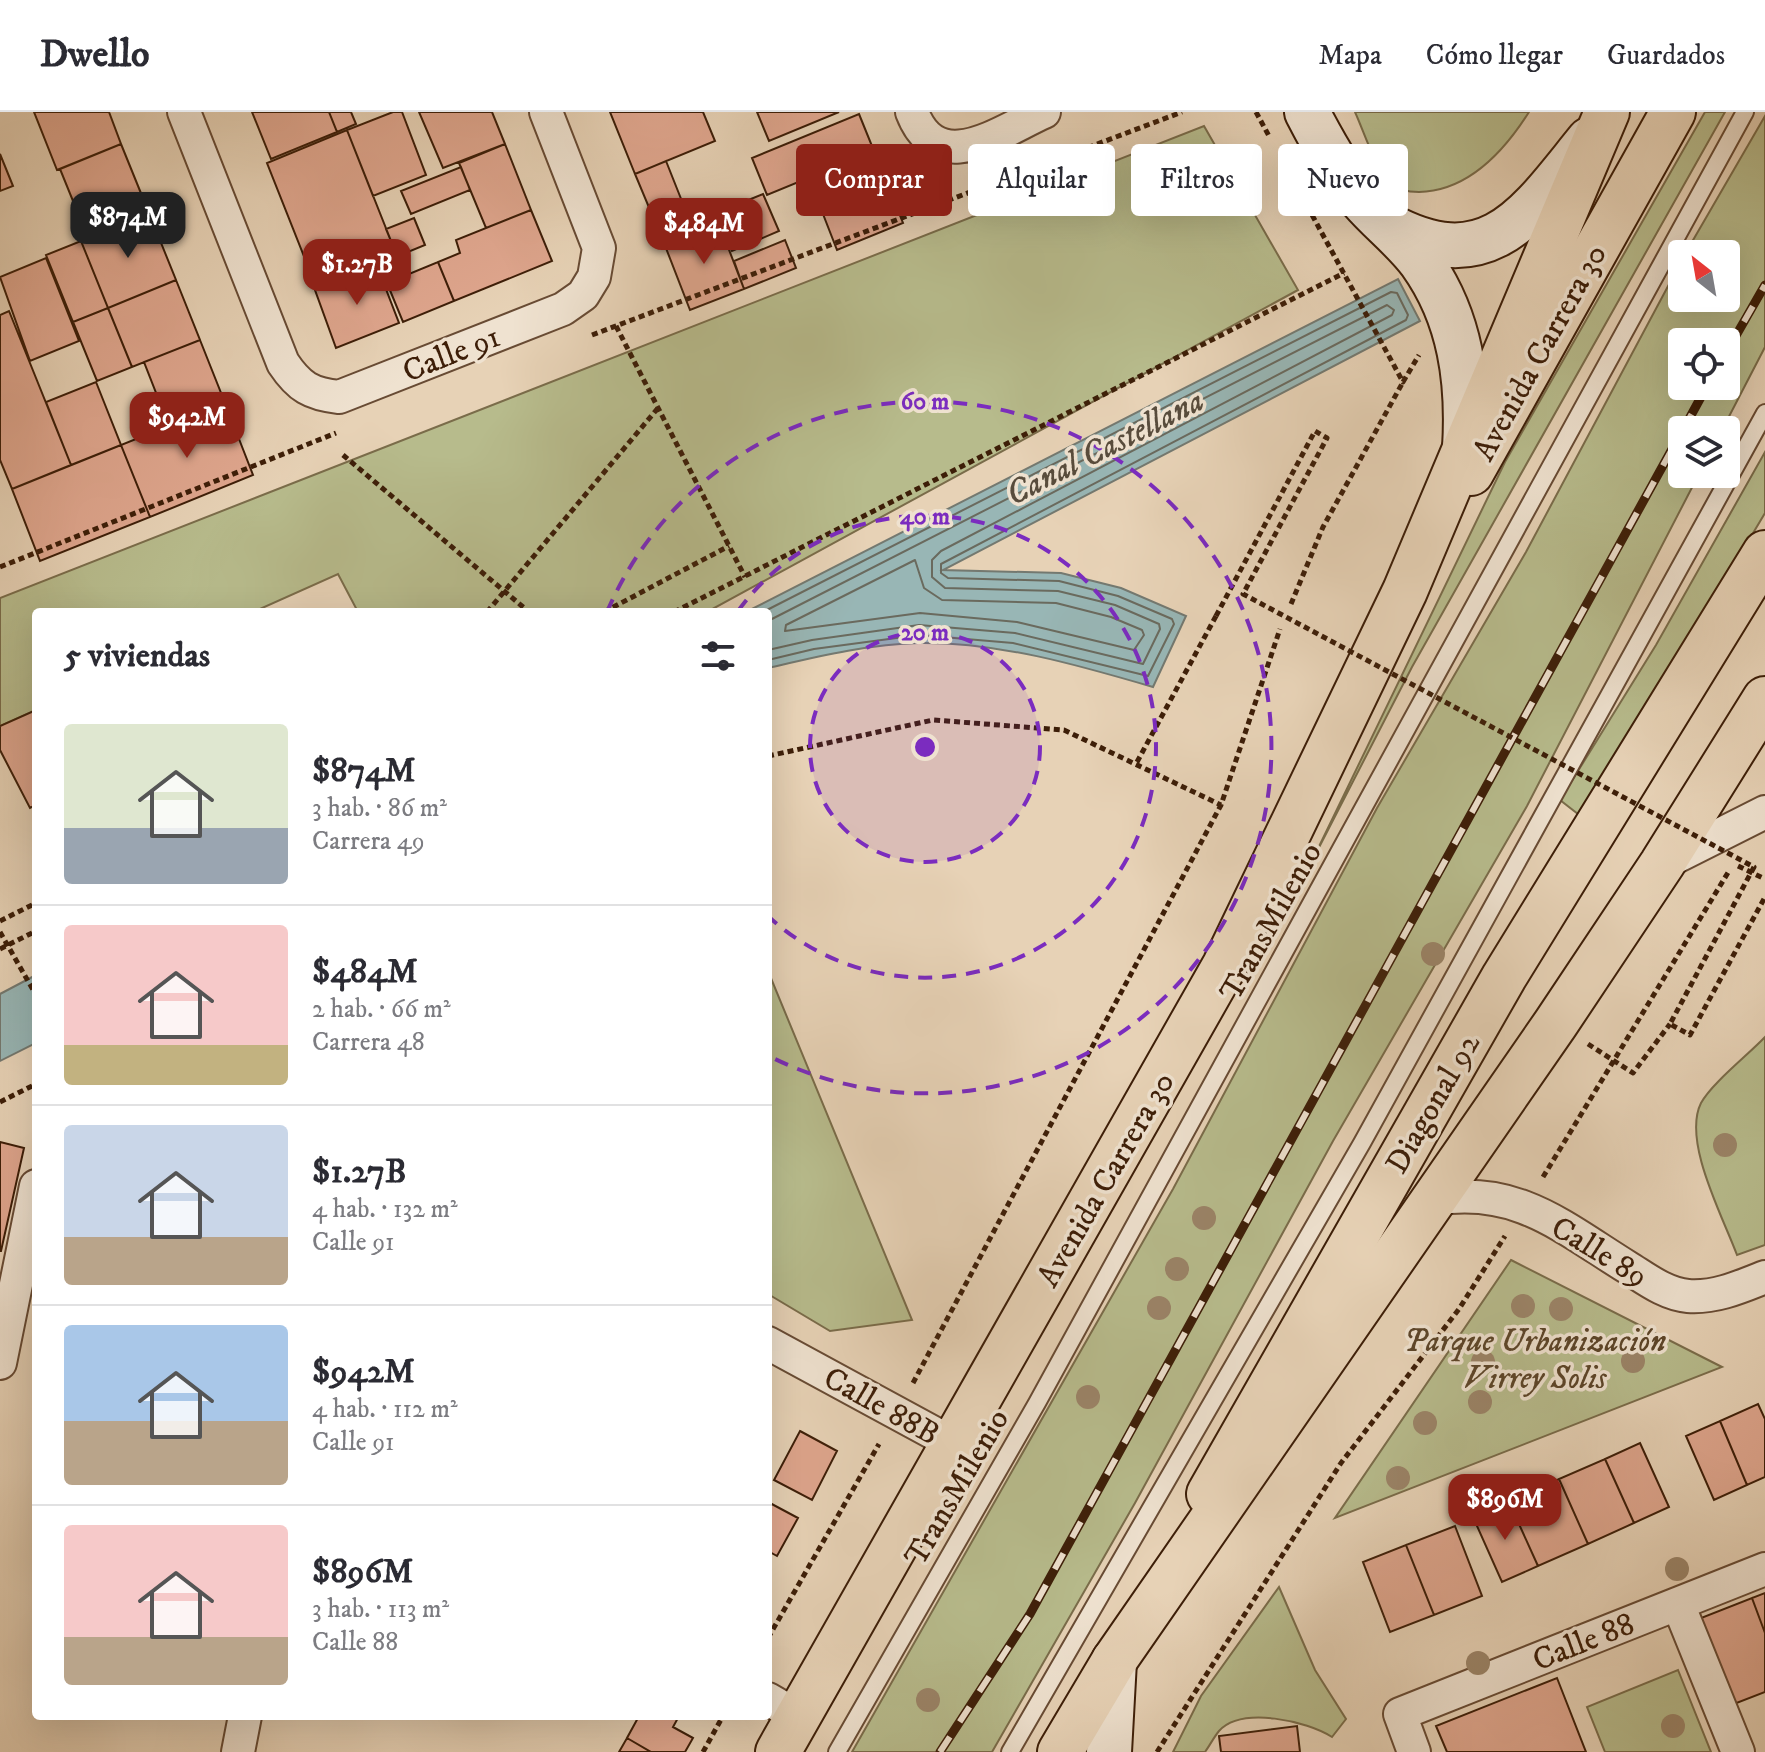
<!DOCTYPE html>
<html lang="es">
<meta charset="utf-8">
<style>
body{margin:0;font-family:"IM FELL DW Pica",serif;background:#f7f7f7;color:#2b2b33;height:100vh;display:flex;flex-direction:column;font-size:30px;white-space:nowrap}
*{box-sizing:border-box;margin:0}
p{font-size:26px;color:#7c7c81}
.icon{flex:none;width:44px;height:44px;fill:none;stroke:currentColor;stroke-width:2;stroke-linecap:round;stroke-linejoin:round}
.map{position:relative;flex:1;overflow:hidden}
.details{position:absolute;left:32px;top:496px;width:740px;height:1112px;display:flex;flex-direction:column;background:#fff;border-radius:8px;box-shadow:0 8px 32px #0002}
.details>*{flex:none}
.hud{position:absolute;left:796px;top:32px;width:760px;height:72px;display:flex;gap:16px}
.needle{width:52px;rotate:329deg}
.controls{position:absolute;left:1668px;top:128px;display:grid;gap:16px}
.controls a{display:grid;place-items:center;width:72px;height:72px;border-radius:8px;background:#fff;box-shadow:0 8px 32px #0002;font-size:40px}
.price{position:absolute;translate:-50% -68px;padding:0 18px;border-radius:16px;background:#8f2418;color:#fff;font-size:26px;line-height:52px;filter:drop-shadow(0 2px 4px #0008)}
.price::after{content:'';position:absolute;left:50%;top:48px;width:24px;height:18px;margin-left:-12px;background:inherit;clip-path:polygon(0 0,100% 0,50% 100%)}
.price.selected{background:#222;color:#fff}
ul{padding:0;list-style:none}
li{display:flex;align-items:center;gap:24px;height:200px;padding:0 32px}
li+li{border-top:2px solid #e1e1e2}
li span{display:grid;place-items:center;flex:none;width:224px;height:160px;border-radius:8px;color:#555}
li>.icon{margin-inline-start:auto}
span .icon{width:96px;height:96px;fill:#fffc;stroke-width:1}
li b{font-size:34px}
h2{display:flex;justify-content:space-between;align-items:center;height:96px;padding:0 32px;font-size:34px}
.chip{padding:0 28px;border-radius:8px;background:#fff;box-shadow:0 8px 32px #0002;font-size:28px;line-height:72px}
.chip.selected{background:#8f2418;color:#fff}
header{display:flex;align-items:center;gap:48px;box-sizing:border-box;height:112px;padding:0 40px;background:#fff;border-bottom:2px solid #e1e1e2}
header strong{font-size:38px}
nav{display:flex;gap:44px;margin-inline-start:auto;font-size:28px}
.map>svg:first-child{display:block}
</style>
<header>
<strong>Dwello</strong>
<nav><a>Mapa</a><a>Cómo llegar</a><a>Guardados</a></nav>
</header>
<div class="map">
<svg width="1765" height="1640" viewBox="0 0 1765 1640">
<rect width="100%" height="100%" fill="#e7d2b6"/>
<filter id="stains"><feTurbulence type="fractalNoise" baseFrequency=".0025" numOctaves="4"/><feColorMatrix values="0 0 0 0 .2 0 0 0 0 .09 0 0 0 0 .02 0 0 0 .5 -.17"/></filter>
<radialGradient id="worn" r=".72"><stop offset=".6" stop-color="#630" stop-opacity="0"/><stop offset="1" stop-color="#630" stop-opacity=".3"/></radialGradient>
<path fill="#b7bb8c" stroke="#7a6c4a" stroke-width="2" fill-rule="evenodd" d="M1355 0H1529C1505 38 1468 79 1419 80 1410 80 1398 78 1391 71 1374 54 1365 22 1355 0Z
M1705 0H1725L1412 555 1312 749 1505 350Z
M1765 4V235L1722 318H1682V362H1699L1527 694 1333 1029 1135 1391 992 1640H852L1173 1077 1377 696 1526 440 1682 148V186H1726V142H1685ZM1682 230H1726V274H1682Z
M1204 14 1298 178 707 500H358L338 462 253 500H36V598L0 614V486Z
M1765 340V401L1669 562 1578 702 1560 688 1656 533Z
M768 859 912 1208 830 1219 768 1182Z
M1765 925V1133L1737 1143C1723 1105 1682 1029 1701 991 1712 971 1748 943 1765 925Z
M1511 1148 1722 1255 1335 1406Z
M1279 1475 1315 1558 1346 1607 1332 1625C1307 1609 1242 1594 1219 1619 1214 1625 1210 1633 1205 1640H1173L1201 1584Z
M1678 1558 1711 1640H1605L1587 1595Z"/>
<path fill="#98b6b5" stroke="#747970" stroke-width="2" d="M1398 167 1420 209 943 458 1061 461 1121 476 1186 504 1153 575C1078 553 999 530 919 531 869 532 816 545 768 556V500H746Z
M36 863V931L0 949V882Z"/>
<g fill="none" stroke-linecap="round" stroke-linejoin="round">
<path stroke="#6a6a5e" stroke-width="2" d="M915 448 924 476 942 488 1056 491 1111 505 1142 518 1144 523 1134 538 1017 510 920 501 785 519 786 513Z
M763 500 1391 180 1397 181 1408 203 1406 208 941 452V461L948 466 1059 469 1118 484 1172 507 1174 512 1148 564 1013 531 919 523 814 537 768 548
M768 509 1387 193 1394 198 1392 203 941 439 932 448V465L945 476 1058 479 1115 493 1159 512 1160 517 1143 552 1015 521 919 513 812 528 768 538"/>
</g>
<path fill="#dfa68e" stroke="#3d1e08" stroke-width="2" d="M34 0H109L121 32 57 58Z
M252 0H329L337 20 271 47Z
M329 0H351L356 12 337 20Z
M393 0H402L426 63 373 84 347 18Z
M419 0H492L505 32 443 56Z
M610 0H703L715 29 635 62Z
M757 0H839L769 29Z
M859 2 874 39 767 83 752 46Z
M347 18 391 129 375 136 381 151 324 174 318 158 311 162 267 51Z
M121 32 149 101 88 126 60 57Z
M505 32 531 98 486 116 459 51Z
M874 39 903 111 837 138 809 66Z
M0 42 13 74 0 79Z
M666 49 693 117 663 129 635 62Z
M461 55 470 78 411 102 401 79Z
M763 82 779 119 732 139 716 101Z
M531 98 552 149 454 189 438 150 460 141 456 128Z
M149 101 176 168 108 196 81 129Z
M414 106 425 133 381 151 375 136 391 129 386 117Z
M718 109 744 177 690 198 664 131Z
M785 128 796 156 744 177 734 149Z
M81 129 108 196 73 210 46 143Z
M46 146 79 229 30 249 0 165Z
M438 150 454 189 403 210 387 171Z
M377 154 399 211 336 236 315 178Z
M176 168 200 228 132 255 108 196Z
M108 196 132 255 97 269 73 210Z
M9 199 71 353 12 377 0 348V203Z
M200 228 225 291 169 314 144 250Z
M96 270 121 333 71 353 46 290Z
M225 291 253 363 150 405 121 333Z
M121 333 150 405 40 449 12 377Z
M36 598V693L30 696 0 638V614Z
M0 1030 24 1036 1 1139H0Z
M1758 1292 1765 1307V1365L1747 1373 1720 1309Z
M1720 1309 1747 1373 1714 1388 1686 1324Z
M800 1319 837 1339 812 1388 774 1368Z
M1640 1331 1669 1395 1634 1411 1605 1347Z
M1605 1347 1634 1411 1588 1432 1559 1367Z
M1559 1367 1588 1432 1538 1454 1509 1390Z
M768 1390 798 1406 777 1444 768 1439Z
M1509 1390 1538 1454 1502 1470 1473 1405Z
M1455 1414 1482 1484 1434 1503 1406 1433Z
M1406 1433 1434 1503 1390 1520 1363 1450Z
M1765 1481V1521L1752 1486Z
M1752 1486 1765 1521V1580L1734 1592 1701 1506Z
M1557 1566 1586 1640H1447L1436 1614Z
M639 1604H679L673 1615 693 1626 685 1640H651L627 1626Z
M1297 1614 1300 1640H1221L1219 1624Z
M627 1626 651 1640H619Z"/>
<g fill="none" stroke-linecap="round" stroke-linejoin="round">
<g stroke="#684b34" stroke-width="20">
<path id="lane" d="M837 1640 1037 1291 1745 0
M1010 1640 1362 1031 1765 301"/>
</g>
<g stroke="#684b34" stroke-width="36">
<path id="street" d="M184 0 283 251C299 275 311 282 339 285L563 197 583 183 594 165 599 136 546 0
M912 0C938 67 999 20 1044 0
M1662 752 1765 700
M1435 1087C1517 1074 1561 1114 1627 1155 1645 1166 1665 1182 1688 1184 1715 1186 1740 1175 1765 1165
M768 1231 954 1332
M0 1251 36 1074
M1678 1492 1738 1640
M768 1587 799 1605
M238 1640 245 1604
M1414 1640 1400 1602 1765 1457"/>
</g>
<g stroke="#3d1e08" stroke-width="48">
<path id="secondary" d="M1307 0C1323 31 1340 62 1362 88 1381 110 1404 127 1421 150 1461 206 1469 270 1465 336
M1389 114C1490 168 1530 100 1589 28
M1109 1640 1114 1549"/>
</g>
<g stroke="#3d1e08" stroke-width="48">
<path id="primary" d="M1471 361 1673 0
M1209 1382 1504 865 1765 441"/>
</g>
<g stroke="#3d1e08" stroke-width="48">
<path id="highway" d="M778 1640 1225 853 1405 479 1607 0
M1060 1640 1114 1549 1556 911 1662 752 1765 587"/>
</g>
<path stroke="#3d1e08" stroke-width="5" stroke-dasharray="6 4" stroke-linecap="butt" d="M1256 0 1269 24
M1293 68 1403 270 1419 243
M616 214 745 465
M592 223 1182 0
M343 343 529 500
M0 455 336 321
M1291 492 1323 415 1403 270
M487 500 658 296
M604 500 729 434
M674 500 1344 161
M768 644 933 608 1064 618 1221 693
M1137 650 1216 504
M1738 754 1765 767
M0 809 36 791
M0 820 36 883
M0 837 36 819
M1588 932 1633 961 1670 912
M0 990 36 972
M1543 1065 1729 759
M913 1271 1221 693 1280 517
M768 1526 879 1332
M703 1640 723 1604
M1157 1640 1341 1351 1459 1197 1505 1124"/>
<use href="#lane" stroke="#efe2d0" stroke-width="16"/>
<use href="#street" stroke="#efe2d0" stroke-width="32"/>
<use href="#secondary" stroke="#efe2d0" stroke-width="44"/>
<use href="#primary" stroke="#e7d2b6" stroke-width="44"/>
<use href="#highway" stroke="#e7d2b6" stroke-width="44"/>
<g stroke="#3d1e08" stroke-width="9">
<path id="rail" d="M1726 241 1765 173
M1683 318 1707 274
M940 1640 1030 1502 1682 319"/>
</g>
<use href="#rail" stroke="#efe2d0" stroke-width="6" stroke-dasharray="18" stroke-linecap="butt"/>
<path stroke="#3d1e08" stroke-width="5" stroke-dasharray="6 4" stroke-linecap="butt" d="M1216 504 1315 319 1327 326 1243 482 1754 755 1670 912 1690 923 1765 785"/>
</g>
<g fill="#9b8468">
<circle cx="1433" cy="842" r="12"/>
<circle cx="1725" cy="1033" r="12"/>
<circle cx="1204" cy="1106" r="12"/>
<circle cx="1177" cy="1157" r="12"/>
<circle cx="1523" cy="1194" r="12"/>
<circle cx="1159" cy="1196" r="12"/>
<circle cx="1561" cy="1197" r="12"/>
<circle cx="1633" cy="1249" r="12"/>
<circle cx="1483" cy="1250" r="12"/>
<circle cx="1088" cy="1285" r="12"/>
<circle cx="1480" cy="1290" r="12"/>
<circle cx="1425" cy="1311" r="12"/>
<circle cx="1398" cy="1366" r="12"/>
<circle cx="1677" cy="1457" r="12"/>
<circle cx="1478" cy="1551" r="12"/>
<circle cx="928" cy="1588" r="12"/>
<circle cx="1673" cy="1614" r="12"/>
</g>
<circle cx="925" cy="635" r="115" fill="#7b2cbf" fill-opacity=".12"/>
<g fill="none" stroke="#7b2cbf" stroke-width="4" stroke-dasharray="14 10">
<circle cx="925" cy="635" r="115"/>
<path d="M738 499A231 231 0 1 1 769 805"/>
<path d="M607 500A346 346 0 1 1 771 945"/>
</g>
<g text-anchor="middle" stroke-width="7" stroke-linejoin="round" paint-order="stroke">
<g font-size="32" fill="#3d1e08" stroke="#efe2d0">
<text transform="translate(1539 240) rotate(-61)" y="11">Avenida Carrera 30</text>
<text transform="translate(451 241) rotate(-22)" y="11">Calle 91</text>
<text transform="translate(1270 809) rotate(-61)" y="11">TransMilenio</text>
<text transform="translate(1432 991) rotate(-60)" y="11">Diagonal 92</text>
<text transform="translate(1105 1067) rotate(-60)" y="11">Avenida Carrera 30</text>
<text transform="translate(1600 1139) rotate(31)" y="11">Calle 89</text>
<text transform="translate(882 1293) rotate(29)" y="11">Calle 88B</text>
<text transform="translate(956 1375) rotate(-60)" y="11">TransMilenio</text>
<text transform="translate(1583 1529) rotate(-22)" y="11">Calle 88</text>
</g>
<g font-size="32" font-style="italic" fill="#5c4529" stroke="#efe2d0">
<text x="1535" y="1239">Parque Urbanización<tspan x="1535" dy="37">Virrey Solis</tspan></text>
</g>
<g font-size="34" font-style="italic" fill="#584c3c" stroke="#efe2d0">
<text transform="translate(1104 334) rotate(-27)" y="12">Canal Castellana</text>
</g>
</g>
<circle cx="925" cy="635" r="12" fill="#7b2cbf" stroke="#efe2d0" stroke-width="4"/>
<g font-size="24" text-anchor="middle" font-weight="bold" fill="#7b2cbf" stroke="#efe2d0" stroke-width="7" stroke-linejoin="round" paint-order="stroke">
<text x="925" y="297">60 m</text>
<text x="925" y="412">40 m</text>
<text x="925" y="528">20 m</text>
</g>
<rect width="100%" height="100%" filter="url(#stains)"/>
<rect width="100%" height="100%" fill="url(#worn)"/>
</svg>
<div class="controls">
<a><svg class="needle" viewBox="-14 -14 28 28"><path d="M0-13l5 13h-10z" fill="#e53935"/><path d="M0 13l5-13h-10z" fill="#7c7c81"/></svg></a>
<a><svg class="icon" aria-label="locate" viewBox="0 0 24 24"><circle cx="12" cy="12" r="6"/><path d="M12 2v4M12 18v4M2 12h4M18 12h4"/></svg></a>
<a><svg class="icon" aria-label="layers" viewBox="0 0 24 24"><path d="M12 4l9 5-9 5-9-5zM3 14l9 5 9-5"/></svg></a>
</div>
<b class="price selected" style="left:128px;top:148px">$874M</b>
<b class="price" style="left:704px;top:154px">$484M</b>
<b class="price" style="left:357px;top:195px">$1.27B</b>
<b class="price" style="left:187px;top:348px">$942M</b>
<b class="price" style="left:1505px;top:1430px">$896M</b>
<div class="hud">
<a class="chip selected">Comprar</a>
<a class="chip">Alquilar</a>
<a class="chip">Filtros</a>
<a class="chip">Nuevo</a>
</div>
<section class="details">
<h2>5 viviendas<svg class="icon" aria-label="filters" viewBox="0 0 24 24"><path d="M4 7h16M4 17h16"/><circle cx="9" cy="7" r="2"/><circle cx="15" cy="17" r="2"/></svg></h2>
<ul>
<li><span style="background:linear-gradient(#dfe7d0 65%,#9aa5b1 0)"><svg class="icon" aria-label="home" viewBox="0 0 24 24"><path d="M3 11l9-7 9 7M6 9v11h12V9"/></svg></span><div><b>$874M</b><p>3 hab. · 86 m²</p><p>Carrera 49</p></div></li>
<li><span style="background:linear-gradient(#f6c9c9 75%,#c2b280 0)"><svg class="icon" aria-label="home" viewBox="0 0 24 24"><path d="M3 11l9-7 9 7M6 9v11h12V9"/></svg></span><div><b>$484M</b><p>2 hab. · 66 m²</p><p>Carrera 48</p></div></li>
<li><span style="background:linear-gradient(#c9d6e8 70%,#b9a48a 0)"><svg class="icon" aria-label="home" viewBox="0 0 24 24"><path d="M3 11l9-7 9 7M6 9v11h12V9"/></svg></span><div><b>$1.27B</b><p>4 hab. · 132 m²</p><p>Calle 91</p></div></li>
<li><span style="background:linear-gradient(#a9c7e8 60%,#b9a48a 0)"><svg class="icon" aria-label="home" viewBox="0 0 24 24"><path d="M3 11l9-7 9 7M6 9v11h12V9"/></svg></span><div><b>$942M</b><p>4 hab. · 112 m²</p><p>Calle 91</p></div></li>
<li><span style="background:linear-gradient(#f6c9c9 70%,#b9a48a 0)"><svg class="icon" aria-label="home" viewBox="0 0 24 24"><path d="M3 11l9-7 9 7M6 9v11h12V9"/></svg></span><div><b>$896M</b><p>3 hab. · 113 m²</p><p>Calle 88</p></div></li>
</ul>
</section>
</div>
